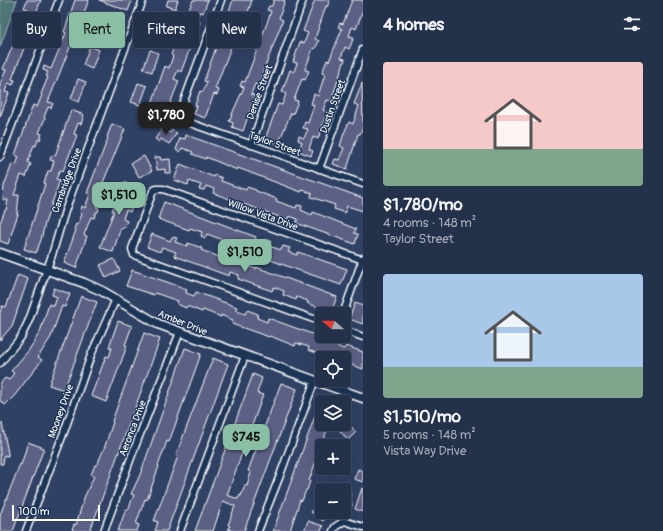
<!DOCTYPE html>
<meta charset="utf-8">
<style>
body{margin:0;font-family:Pangolin,sans-serif;background:#2f3d55;color:#f1f3f6;height:100vh;display:flex;flex-direction:column;font-size:15px;white-space:nowrap}
*{box-sizing:border-box;margin:0}
p{font-size:13px;color:#a3a9b5}
.icon{flex:none;width:22px;height:22px;fill:none;stroke:currentColor;stroke-width:2;stroke-linecap:round;stroke-linejoin:round}
.map{position:relative;flex:1;overflow:hidden}
.side{display:flex;flex-direction:column;background:#23314b;width:300px}
.side>*{flex:none}
.hud{position:absolute;left:12px;top:12px;width:291px;height:36px;display:flex;gap:8px}
.needle{width:26px;rotate:290deg}
.buttons{position:absolute;left:315px;top:307px;display:grid;gap:8px}
.buttons a{display:grid;place-items:center;width:36px;height:36px;border-radius:4px;background:#23314b;box-shadow:0 4px 16px #0002,0 0 0 1px #404c63;font-size:20px}
.scale{position:absolute;left:12px;bottom:10px;width:88px;box-sizing:border-box;padding-left:4px;border:2px solid #fff;border-top:0;font-size:11px;line-height:14px;white-space:nowrap;color:#fff;-webkit-text-stroke:3px #1d3557;paint-order:stroke}
.price{position:absolute;translate:-50% -34px;padding:0 9px;border-radius:8px;background:#8abfa5;color:#111;font-size:13px;line-height:26px;filter:drop-shadow(0 1px 2px #0008)}
.price::after{content:'';position:absolute;left:50%;top:24px;width:12px;height:9px;margin-left:-6px;background:inherit;clip-path:polygon(0 0,100% 0,50% 100%)}
.price.current{background:#222;color:#fff}
ul{padding:0;list-style:none}
li{display:grid;align-content:center;gap:8px;height:212px;padding:0 20px}
li span{display:grid;place-items:center;height:124px;border-radius:4px;color:#555}
li>.icon{margin-inline-start:auto}
span .icon{width:72px;height:72px;fill:#fffc;stroke-width:1}
li b{font-size:17px}
h2{display:flex;justify-content:space-between;align-items:center;height:48px;padding:0 20px;font-size:17px}
.pill{padding:0 14px;border-radius:4px;background:#23314b;box-shadow:0 4px 16px #0002,0 0 0 1px #404c63;font-size:14px;line-height:36px}
.pill.current{background:#8abfa5;color:#111}
main{display:flex;flex:1;min-height:0}
.map>svg:first-child{display:block}
</style>
<main>
<div class="map">
<svg width="363" height="531" viewBox="0 0 363 531">
<rect width="100%" height="100%" fill="#2f4164"/>
<filter id="ink" filterUnits="userSpaceOnUse"><feTurbulence type="fractalNoise" baseFrequency=".025" numOctaves="2"/><feDisplacementMap in="SourceGraphic" scale="8" xChannelSelector="R" yChannelSelector="G"/><feConvolveMatrix kernelMatrix="1 2 1 2 8 2 1 2 1" color-interpolation-filters="sRGB"/></filter>
<g filter="url(#ink)">
<path fill="#507679" stroke="#a8babc" d="M0 0H17L0 47Z"/>
<path fill="#5b6084" stroke="#fff" d="M27 0H41L27 35 30 36 27 44 26 43 12 79 15 80 13 85 8 83 5 92 9 93 0 117V84L6 70 3 69 28 9 24 8Z
M75 0H89L48 102 53 103 51 108 48 107 44 117 45 118 39 133 42 134 40 140 38 139 36 146 34 145 28 162 31 164 26 177 21 175 14 195H19L17 214H18L8 244 0 241V223L5 210H6L8 200H3L4 186 12 164 16 165 19 157 15 155 33 105 37 107 42 95 41 94 48 77 46 76 48 72 43 70 44 66 51 69 66 33 64 32Z
M99 0H132L128 11Z
M168 0H178L175 9 166 6Z
M193 0H208L203 13 199 12 196 21 200 22 181 72 178 70 174 79 179 81 168 109 166 108 162 125 144 121 146 111 150 112 152 103 165 66 169 68 173 56 171 55 176 40Z
M233 0H252L244 24 241 23 239 26 215 89 219 90 217 95 214 94 205 118 194 114 197 106 195 105 200 91 203 92 207 82 204 81Z
M274 0H285L279 18 283 20 263 72H264L259 85 255 84 251 94 255 96 243 131 232 127 233 123 229 121 244 87 240 86 242 81 245 82 267 23 271 11 267 10 269 6H272Z
M315 0H330L327 7 326 6 315 39 319 41 315 49 313 48 305 70 309 71 305 80 302 79 294 100 298 101 293 114 291 113 278 144 265 139 278 104 282 105 286 94 282 92 290 70 294 72 297 63 293 62 300 42 304 43 308 33 303 31Z
M352 0H363V10L356 29 352 27 349 36 354 37 349 49 345 47 341 58 345 59 331 101 327 100 323 110 327 112 318 139 313 137 309 149 313 151 311 156 298 151 302 142 298 140 299 136 304 138 308 129 303 128 305 122 308 123 314 105 311 104 314 94 318 96 325 74 322 73 327 60 329 61 342 29 338 27 340 23 343 24Z
M102 14 111 17 104 36 95 33Z
M162 17 171 20 164 40 155 37Z
M90 46 99 50 92 69 83 65Z
M150 50 158 53 152 72 143 69Z
M78 79 86 82 79 102 71 99Z
M138 83 147 86 140 105 131 102Z
M362 83 363 127 360 134H358L347 169 333 164 335 159 339 160 344 148 340 146 344 133 349 122 353 124 359 106 354 104Z
M71 110 84 115 81 124 78 123 74 134 77 135 63 171 60 170 56 179 60 180 45 223 41 240 36 253 24 249 45 184 44 183 48 171H51L54 161 50 160 52 155 55 156Z
M112 124 125 129 100 190 102 191 96 207 99 208 98 212H96L94 218 91 217 84 235 87 236 76 268 64 263 76 230 74 229 76 224 78 225 82 214 80 213 82 206 85 208 90 194 87 193 108 138 107 137Z
M163 128 170 133 172 130 177 133 169 144 161 139 159 142 155 139Z
M186 135 363 198V211L347 206 345 213 334 209 335 205 311 197 312 193 302 190 301 192 238 168 237 170 206 157V159L192 154 193 152 182 148 180 152 176 150 180 138 185 139Z
M144 156 152 171 139 177 131 163Z
M155 157H160L161 160 170 159 171 173H165V169L157 170Z
M180 164 214 177 215 175 222 178 221 181 246 190 247 187 256 190V191L277 199 276 201 296 208 297 205 302 206 301 210 312 215 313 212 356 229 354 233 358 234 355 244 296 223 298 219 289 216 288 220 213 193 214 189 206 186 204 190 199 189 201 185 189 181 188 185 174 180Z
M123 182 137 187V189L131 203 133 204 130 212 126 210 123 219 127 221 124 228 121 227 113 252 100 247 114 211H112L114 206 117 207 121 196 118 195Z
M164 202 256 237 255 241 263 244 265 239 271 241 269 246 281 250 283 246 290 248 288 252 297 255 298 252 347 269 341 285 292 268 226 243V241L207 234 205 238 201 236 202 232 190 228 189 230 158 219Z
M152 234 170 241 172 237 177 238 175 242 187 246 188 243 202 248 201 250 238 264V262L256 269V267L337 297 331 312 307 303 308 301 297 297 296 300 283 295 284 291 274 287 272 291 238 279 239 275 230 272 229 276 174 256 176 252 162 247 160 252 147 247Z
M114 259 120 271 106 278 100 265Z
M132 270 187 289 186 293 194 296 196 292 226 303 237 307 235 310 245 314 247 310 258 314 257 318 267 322 268 318 337 343 336 346 344 349 346 346 363 352V369L349 364 350 361 344 359V358H333L319 354 308 350 309 347 296 343 295 346 270 336 269 337 232 324 233 320 221 315V317L203 310 202 312 187 306 186 308 177 304 178 301 155 293 154 295 126 286Z
M18 275 28 279 12 326 0 340V313L2 306 6 307Z
M54 288 70 294 65 307 62 306 51 337 38 357 42 360 15 395 5 405 0 401V384L5 378 9 380 14 373 11 371 29 350 40 332 49 304 54 306 57 297 52 295Z
M81 296 97 302 64 390 49 385Z
M355 303 363 306V324L349 319Z
M118 321 132 326 125 345 127 346 106 402 91 396 106 356 109 357 112 348 109 347Z
M144 333 160 339 143 386 90 531H72L74 524 76 525 84 498 94 476 91 475 95 465H97L105 446 113 422 112 421Z
M185 348 201 354 169 442 167 441 158 466H159L154 480 147 500 145 499 136 524 139 525 137 531H118L126 509 128 510 134 495 131 494 140 475Z
M213 358 228 364 167 531H155L158 522 154 521 178 456 176 455Z
M253 374 262 378 257 393 263 395 227 495 238 499 240 495 241 496 245 485 247 486 251 472 248 471 281 383 297 389 264 477 244 531H233L228 529 230 526 228 525 235 506 223 501 213 531H195Z
M322 397 334 401 322 402V424H329L309 481H310L307 490H306L302 501 300 500 290 531H273Z
M344 419 356 432 348 440 337 428 341 424H344Z
M0 423H2L8 453V456L4 455 3 464H0Z
M28 442 44 448 13 531H0V515L20 464 21 465Z
M358 469 363 471V482L354 479Z
M349 488 352 506 344 507V489Z
M362 488H363V512L355 509Z
M322 496V512H331L323 521 311 512 315 507 314 506Z
M308 521 323 526 321 531H304Z"/>
<g fill="none" stroke-linecap="round" stroke-linejoin="round">
<g stroke="#fff" stroke-width="9">
<path id="minor" d="M221 0 180 112 181 118 190 123 363 184
M251 145 303 0
M0 157 59 0
M319 169 363 49
M343 314 363 258
M322 322 134 255 132 249 133 246 153 191 156 189H163L363 260
M344 330 363 337
M0 363 21 337 29 320 52 255 65 211 143 0
M26 531 64 432 91 355 116 299
M104 531 135 447 180 332
M180 531 245 356
M258 531 279 478 315 380
M333 531 335 527 344 521 363 527"/>
</g>
<g stroke="#fff" stroke-width="11">
<path id="tertiary" d="M0 253 84 283 102 291 158 324 363 398"/>
</g>
<use href="#minor" stroke="#1d3557" stroke-width="6"/>
<use href="#tertiary" stroke="#1d3557" stroke-width="8"/>
</g>
</g>
<g text-anchor="middle" stroke-width="3" stroke-linejoin="round" paint-order="stroke">
<g font-size="10" fill="#fff" stroke="#1d3557">
<text transform="translate(259 92) rotate(-70)" y="4">Denise Street</text>
<text transform="translate(332 106) rotate(-70)" y="4">Dustin Street</text>
<text transform="translate(275 143) rotate(20)" y="4">Taylor Street</text>
<text transform="translate(66 180) rotate(-70)" y="4">Cambridge Drive</text>
<text transform="translate(263 214) rotate(20)" y="4">Willow Vista Drive</text>
<text transform="translate(183 322) rotate(22)" y="4">Amber Drive</text>
<text transform="translate(60 411) rotate(-70)" y="4">Mooney Drive</text>
<text transform="translate(132 428) rotate(-69)" y="4">Aeronca Drive</text>
</g>
</g>
</svg>
<div class="buttons">
<a><svg class="needle" viewBox="-14 -14 28 28"><path d="M0-13l5 13h-10z" fill="#e53935"/><path d="M0 13l5-13h-10z" fill="#a3a9b5"/></svg></a>
<a><svg class="icon" aria-label="locate" viewBox="0 0 24 24"><circle cx="12" cy="12" r="6"/><path d="M12 2v4M12 18v4M2 12h4M18 12h4"/></svg></a>
<a><svg class="icon" aria-label="layers" viewBox="0 0 24 24"><path d="M12 4l9 5-9 5-9-5zM3 14l9 5 9-5"/></svg></a>
<a>+</a>
<a>−</a>
</div>
<div class="scale">100 m</div>
<b class="price current" style="left:166px;top:136px">$1,780</b>
<b class="price" style="left:119px;top:216px">$1,510</b>
<b class="price" style="left:245px;top:273px">$1,510</b>
<b class="price" style="left:246px;top:458px">$745</b>
<div class="hud">
<a class="pill">Buy</a>
<a class="pill current">Rent</a>
<a class="pill">Filters</a>
<a class="pill">New</a>
</div>
</div>
<section class="side">
<h2>4 homes<svg class="icon" aria-label="filters" viewBox="0 0 24 24"><path d="M4 7h16M4 17h16"/><circle cx="9" cy="7" r="2"/><circle cx="15" cy="17" r="2"/></svg></h2>
<ul>
<li><span style="background:linear-gradient(#f6c9c9 70%,#7fa58c 0)"><svg class="icon" aria-label="home" viewBox="0 0 24 24"><path d="M3 11l9-7 9 7M6 9v11h12V9"/></svg></span><div><b>$1,780/mo</b><p>4 rooms · 148 m²</p><p>Taylor Street</p></div></li>
<li><span style="background:linear-gradient(#a9c7e8 75%,#7fa58c 0)"><svg class="icon" aria-label="home" viewBox="0 0 24 24"><path d="M3 11l9-7 9 7M6 9v11h12V9"/></svg></span><div><b>$1,510/mo</b><p>5 rooms · 148 m²</p><p>Vista Way Drive</p></div></li>
</ul>
</section>
</main>
